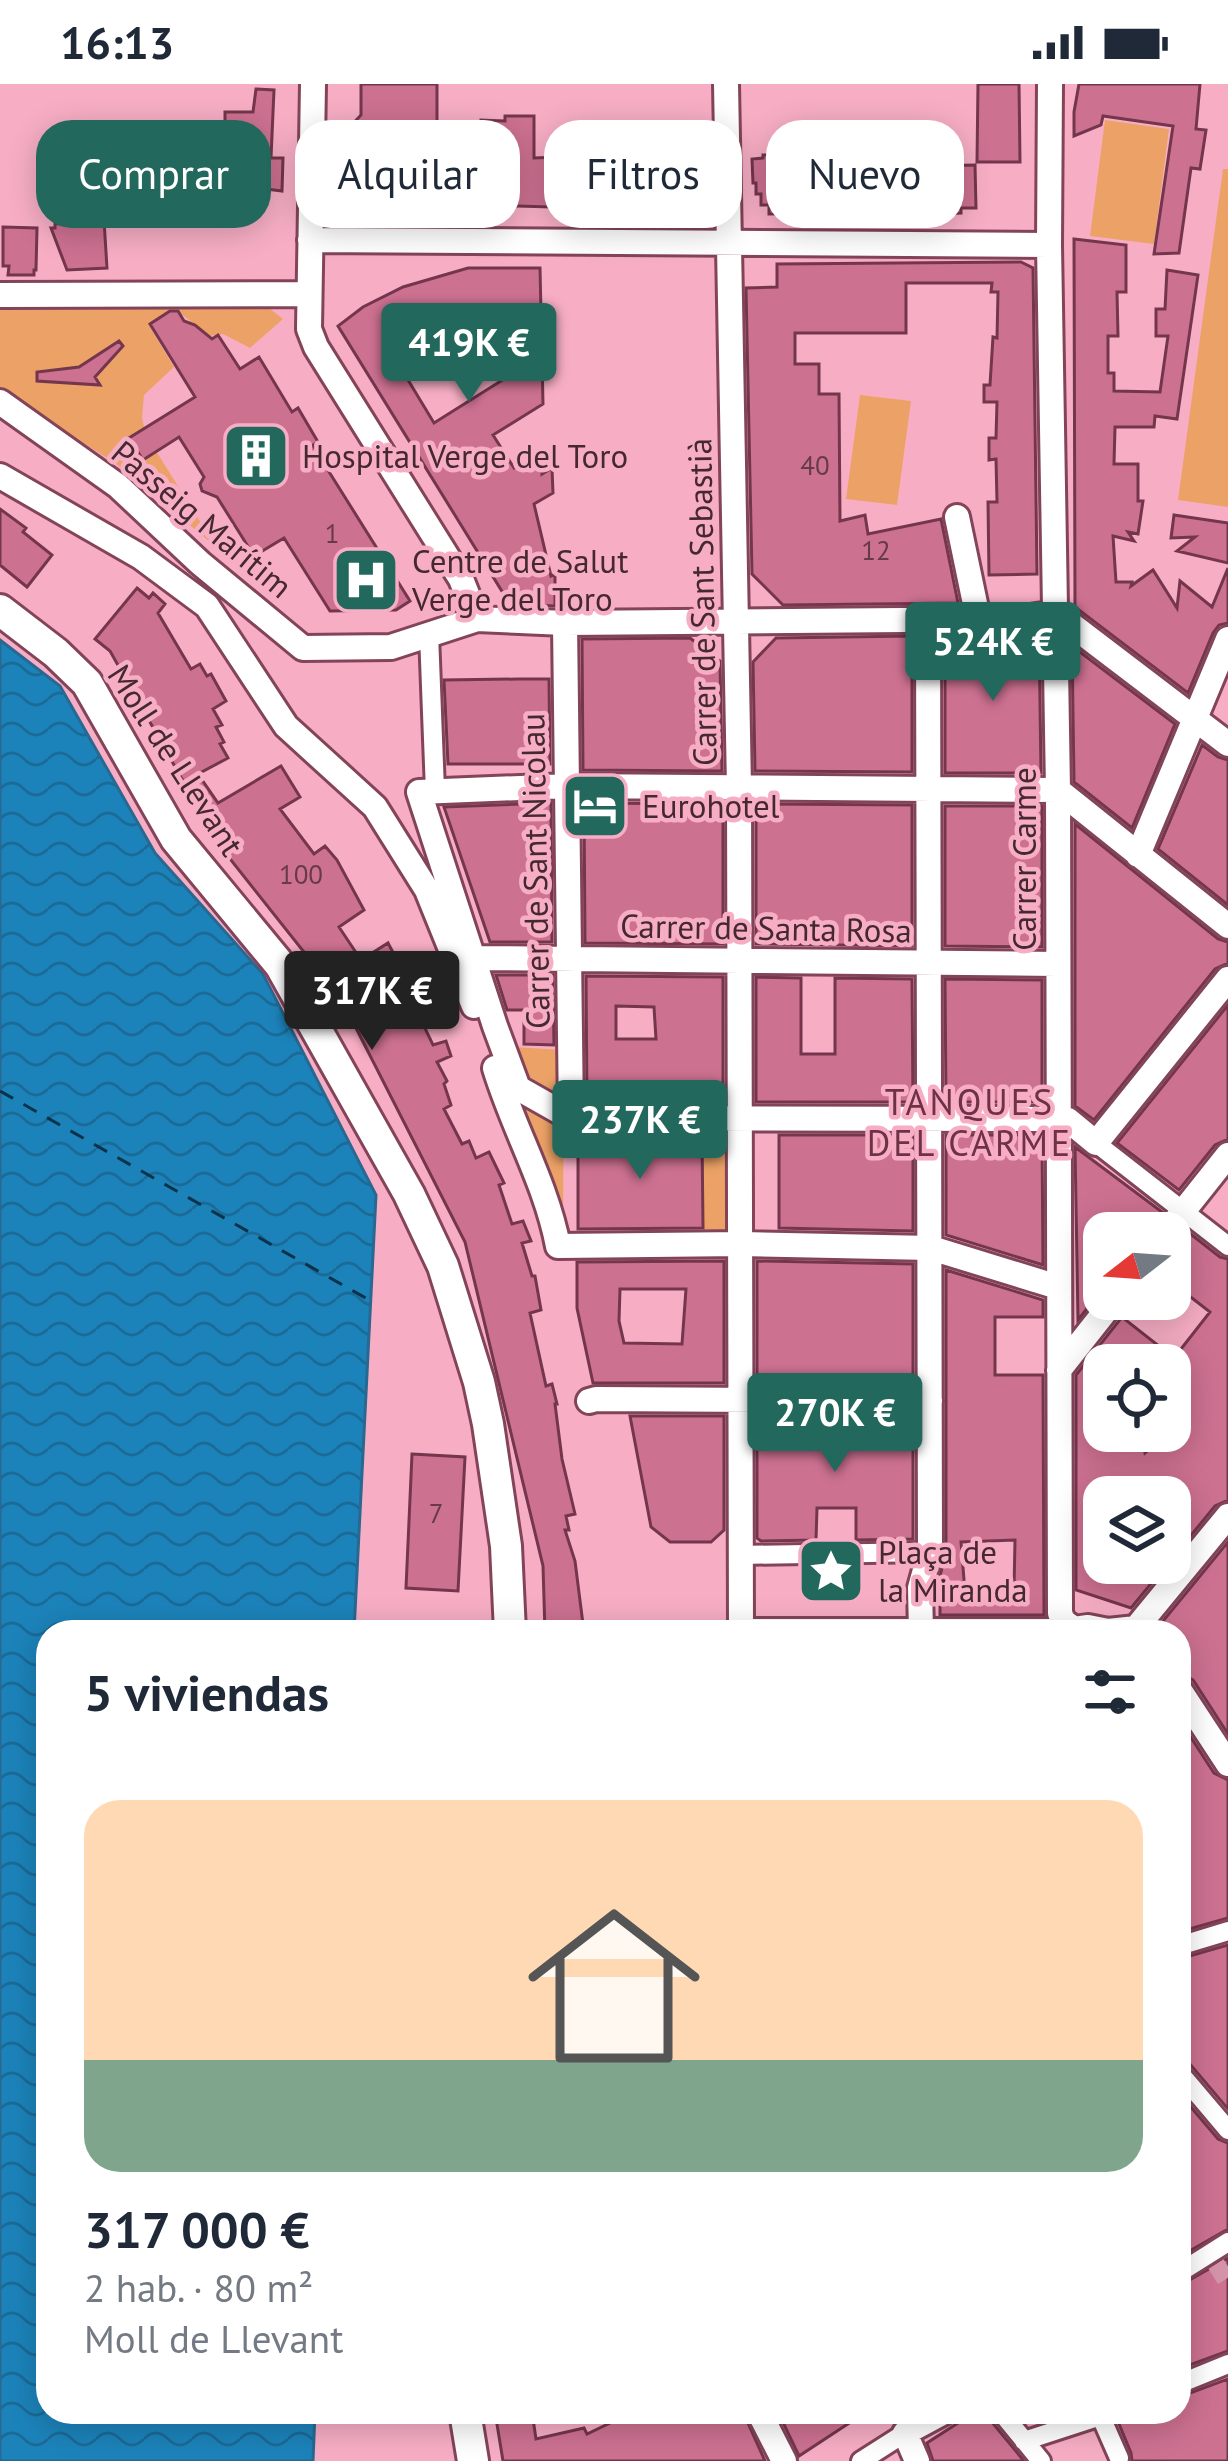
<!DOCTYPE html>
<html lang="es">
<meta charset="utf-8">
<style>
body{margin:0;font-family:"PT Sans",sans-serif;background:#f2f2f3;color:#1f2937;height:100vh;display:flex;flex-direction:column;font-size:45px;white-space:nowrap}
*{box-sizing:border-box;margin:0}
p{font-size:39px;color:#747a83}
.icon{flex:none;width:66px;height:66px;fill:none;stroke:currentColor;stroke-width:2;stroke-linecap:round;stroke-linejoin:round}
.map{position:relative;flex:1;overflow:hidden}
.drawer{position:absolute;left:36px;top:1536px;width:1155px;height:804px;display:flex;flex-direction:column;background:#fff;border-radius:36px;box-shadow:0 6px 30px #0003}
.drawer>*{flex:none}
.banner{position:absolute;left:36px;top:36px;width:1158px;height:108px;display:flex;gap:24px}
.needle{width:78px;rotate:253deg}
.controls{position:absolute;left:1083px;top:1128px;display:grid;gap:24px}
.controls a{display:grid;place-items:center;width:108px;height:108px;border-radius:24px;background:#fff;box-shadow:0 6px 30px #0003;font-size:60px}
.price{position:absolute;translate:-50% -102px;padding:0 27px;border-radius:12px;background:#23685c;color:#fff;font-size:39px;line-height:78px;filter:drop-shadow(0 3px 6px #0008)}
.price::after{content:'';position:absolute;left:50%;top:72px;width:36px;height:27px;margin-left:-18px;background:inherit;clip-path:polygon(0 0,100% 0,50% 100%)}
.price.active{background:#222;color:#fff}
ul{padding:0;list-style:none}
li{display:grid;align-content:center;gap:24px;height:636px;padding:0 48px}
li span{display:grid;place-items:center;height:372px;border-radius:36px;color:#555}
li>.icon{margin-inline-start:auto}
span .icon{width:216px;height:216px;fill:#fffc;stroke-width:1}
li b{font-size:51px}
h2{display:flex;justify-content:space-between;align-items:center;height:144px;padding:0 48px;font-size:51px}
.chip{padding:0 42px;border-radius:36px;background:#fff;box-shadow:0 6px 30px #0003;font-size:42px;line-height:108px}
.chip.active{background:#23685c;color:#fff}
.status{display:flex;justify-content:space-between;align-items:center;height:84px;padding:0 60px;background:#fff;direction:ltr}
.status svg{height:33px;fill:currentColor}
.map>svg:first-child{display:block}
</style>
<div class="status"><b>16:13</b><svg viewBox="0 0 49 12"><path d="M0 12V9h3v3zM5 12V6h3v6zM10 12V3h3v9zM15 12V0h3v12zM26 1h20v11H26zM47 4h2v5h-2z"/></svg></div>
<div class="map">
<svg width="1228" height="2377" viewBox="0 0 1228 2377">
<defs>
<pattern id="water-waves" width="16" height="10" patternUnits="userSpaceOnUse" patternTransform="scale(3)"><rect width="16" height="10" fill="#1c83ba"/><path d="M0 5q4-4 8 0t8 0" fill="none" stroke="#1b6b98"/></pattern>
</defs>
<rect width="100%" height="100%" fill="#f7aec5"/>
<path fill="#eca267" d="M1105 36 1169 45 1154 160 1090 152Z
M1223 85H1228V423L1178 416Z
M260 217 283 235 250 264 223 250 209 252 179 228 150 243 174 283 144 311 142 334 146 351 216 463 115 379 0 306V224Z
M860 311 911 317 897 421 846 415Z
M497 962 564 966 563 1145 546 1078 519 1027Z
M702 1038 730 1043 736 1161 704 1152Z"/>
<path fill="url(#water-waves)" stroke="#286891" stroke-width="3" d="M0 556 60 602 155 769 263 890 376 1111 354 1548H48V2328H315L313 2377H0Z"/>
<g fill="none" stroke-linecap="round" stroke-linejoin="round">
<path stroke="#0a334a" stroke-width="3" stroke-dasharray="15 12" stroke-linecap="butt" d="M0 1007 371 1217"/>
</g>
<path fill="#cd7191" stroke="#74364d" stroke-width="3" fill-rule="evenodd" d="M361 0H437V38H405L403 94 368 93 369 62H361V47H346L361 31Z
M978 0H1019L1020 78H977Z
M1079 0H1200L1196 45 1206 46 1200 85 1191 84 1179 169 1154 170 1173 42 1103 32 1101 41 1074 52V28Z
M256 5 274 6 271 74H283L282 107 241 102 240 49H225V28H253Z
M505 32H534V74L560 73 562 119 551 118V123L452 120V128L413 127 414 92 481 93V36L505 37Z
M591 62 622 63V67H683V122L611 123 612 117 589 116Z
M763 71H784L785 78 822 76V82L830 81V84H858V93H905V77H925V82L975 81 976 124H961V129L940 130 939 115 890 116 874 117V128L769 130V121H761V110H756V99H753L752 75 763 74Z
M104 136 107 184 67 186 51 144H55V140Z
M3 143 37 144 36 186H34V191H8L9 182H3Z
M1074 155 1126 161V208H1117L1118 252H1108V289H1114V307L1160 308 1168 252H1156V225H1165L1167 186 1198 191 1177 335 1155 332 1154 343H1115L1114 380H1138V417H1143L1138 450 1128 448 1134 457 1113 452 1116 498H1132L1131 502 1153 486 1177 524 1180 497 1212 523 1228 484V539L1219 541 1213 549 1188 609 1075 523Z
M1021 178 1033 184 1037 490 989 491 988 418H997L996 375 989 376V354H996L997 318H984V301H990L993 253 997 254 998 208H991L992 199H906V249H795V280H819V310H839L840 437 865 431 868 450 941 435 958 519 783 521 752 490 746 204 777 203V180Z
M468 184H540L543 320 493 351 514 384 543 366 542 390 552 384 553 409 534 420 551 492 555 490V522L514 520 508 517 338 242 363 223 403 203ZM495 252H517L528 280 434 339 399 281 452 260Z
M170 227H178L184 237 195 241 212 255 218 251 240 285 259 273 292 328 298 324 318 358 313 361 326 383 410 517 396 526 330 527 284 454 254 472 217 413 202 407 200 400 204 393 179 353 143 376 129 354 195 313 150 240Z
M119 257 123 262 95 293 100 301 37 297V288L79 283Z
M0 425 26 444 23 448 52 471 27 503 0 481Z
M1174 431 1228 439V479L1177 467 1195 453 1171 454Z
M137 504 149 514 153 509 165 520 158 529 191 585 200 580 207 592 211 590 226 617 213 625 222 641 216 643 224 658 220 660 228 674 198 690 218 719 281 682 300 713 280 725 314 770 325 762 337 776 364 826 339 843 361 876 388 859 397 876 407 871 420 934 433 961 446 957 451 972 437 978 447 997 444 1000 451 1021 444 1025 462 1060 469 1057 476 1074 489 1068 504 1099 499 1101 512 1140 523 1137 531 1157 522 1159 532 1192H535L541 1226 530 1229 546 1302 552 1300 557 1320H555L562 1375 575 1430 566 1432 569 1446H565L575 1477 584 1548H545L543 1482 465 1158 356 944 318 880 315 882 219 761 110 567 95 555Z
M1039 548 1041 689H945V552L1017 551Z
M912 552V688L755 687 753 578 776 554Z
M690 554 720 577 722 687 583 686 582 555Z
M1072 562 1175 640 1132 744 1074 698Z
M519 595H549L550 680H448L444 596Z
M1202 661 1218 673 1228 676V821L1158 765Z
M551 719 552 858H490L444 723Z
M584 719 723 720V860L585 859Z
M756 720 912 721V862L756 860Z
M945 722H1042V863L945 862Z
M1075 740 1218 855 1228 858V879L1215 885 1094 1036 1075 1022Z
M496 891H553L554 961 524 960V926H507Z
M586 892 723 893V1018H587ZM616 922 654 923 656 955H616Z
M756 893 801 894V970H835V894L912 895 913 1018H756Z
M945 895 1042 896V1018H946Z
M1228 921V1055L1215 1061 1179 1106 1117 1059Z
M578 1051H702L703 1144 578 1145Z
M779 1051H913V1147L779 1144Z
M946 1051H1042L1043 1181 946 1151Z
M1075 1063 1162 1128 1152 1140 1150 1149H1104V1203L1078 1236Z
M1188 1148 1220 1173 1228 1175V1416L1215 1422 1170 1477V1413H1104V1479H1168L1131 1524 1076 1506V1291L1122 1233 1174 1274 1210 1228 1170 1197V1165L1178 1160ZM1104 1281H1170V1311L1188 1325 1169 1349 1145 1369 1141 1347H1104Z
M724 1177V1299H593L577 1224V1178ZM620 1205H686L682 1260 624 1259 619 1237Z
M757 1177 913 1180V1300L757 1299Z
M946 1186 1043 1216V1233H995V1291H1043L1044 1531H940V1492L946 1468ZM1015 1456 1014 1506 965 1508 961 1458Z
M630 1332H724V1446L711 1458H670L651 1443Z
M757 1332 913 1333V1455L856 1456V1424H817L816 1456 761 1457 757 1454Z
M412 1370 465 1373 458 1507 406 1504Z
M1228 1458V1650L1193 1596 1179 1589V1548H1154Z
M1179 1635 1214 1689 1228 1696V1834L1179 1848Z
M1228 1861V2025L1189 1979 1179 1975V1875Z
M1179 2009 1218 2055 1228 2059V2145L1179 2173Z
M1228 2174V2267L1179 2285V2202Z
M1228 2295V2377H1132L1131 2369 1119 2340 1124 2336 1126 2328H1179V2313Z
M495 2328H532L536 2355 584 2344 587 2350 633 2328H743L765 2377H503Z
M778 2328H866L799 2372Z
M975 2328H988L991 2337 1024 2377H933L927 2359Z"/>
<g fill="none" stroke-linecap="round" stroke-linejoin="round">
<path stroke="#d393a8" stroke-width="18" stroke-dasharray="18 9" stroke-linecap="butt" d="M1216 2180 1228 2199"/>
<g stroke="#83445a" stroke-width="24">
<path id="pedestrian" d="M429 550 435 707
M1096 1059 1228 1162
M740 1471 930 1468
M1179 1862 1228 1847
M1179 1988 1228 2046
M1179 2189 1228 2158
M1179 2300 1228 2280
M1001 2328 1041 2377
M1101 2333 1119 2374
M1024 2357 1113 2328
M861 2377 905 2349"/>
</g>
<g stroke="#83445a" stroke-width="30">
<path id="minor" d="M313 0 309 245 316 263 461 495 477 535
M726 0 739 704 741 1547H1071
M1050 0 1049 161 1058 706 1060 1529 1063 1537 1074 1545
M310 156 1049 161
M0 211 309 210
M0 318 118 402 200 479 303 564 391 563 477 535 565 539 1017 535 1056 529 1228 660
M0 392 141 473 207 522 286 642 375 723 427 806 474 922
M957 433 978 534
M565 539 571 1034
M1138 771 1228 555
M1228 842 1058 706 568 702 419 708 495 942 518 1004 571 1034 1058 1035 1068 1036 1096 1059 1228 895
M474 874 1057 880
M495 984C513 1044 546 1099 558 1162
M1166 1149 1228 1071
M558 1162 742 1160 931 1164 1058 1203
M1059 1286 1115 1215
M589 1317 596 1315 930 1317
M1136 1544 1228 1432
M921 1548 920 1504 930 1468 928 535
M1071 1548 1074 1545 1088 1543 1108 1547 1136 1544
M1179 1605 1228 1680
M759 2328 784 2377
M917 2377 905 2349 944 2328"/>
</g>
<g stroke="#83445a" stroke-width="36">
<path id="tertiary" d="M0 526 56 569 87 599 176 755 280 881 409 1110 443 1182 479 1298 488 1340 506 1462 510 1548
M465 2328 473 2377"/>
</g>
<use href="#pedestrian" stroke="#fff" stroke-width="18"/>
<use href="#minor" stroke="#fff" stroke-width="24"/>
<use href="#tertiary" stroke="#fff" stroke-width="30"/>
</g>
<defs>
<g id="building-square" transform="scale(3.45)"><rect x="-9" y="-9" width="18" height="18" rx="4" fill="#23685c" stroke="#f7aec5"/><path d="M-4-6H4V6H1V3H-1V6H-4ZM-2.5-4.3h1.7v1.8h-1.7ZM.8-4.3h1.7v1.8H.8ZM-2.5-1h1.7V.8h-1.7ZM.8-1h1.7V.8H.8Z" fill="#fff"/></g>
<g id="hospital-square" transform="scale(3.45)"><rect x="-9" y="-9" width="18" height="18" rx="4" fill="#23685c" stroke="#f7aec5"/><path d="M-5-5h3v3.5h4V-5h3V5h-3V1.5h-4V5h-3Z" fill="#fff"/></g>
<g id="hotel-square" transform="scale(3.45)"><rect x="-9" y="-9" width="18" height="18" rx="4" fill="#23685c" stroke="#f7aec5"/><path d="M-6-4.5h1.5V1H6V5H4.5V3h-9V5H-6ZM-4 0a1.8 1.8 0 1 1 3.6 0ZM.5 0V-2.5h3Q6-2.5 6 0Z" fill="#fff"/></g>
<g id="sight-square" transform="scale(3.45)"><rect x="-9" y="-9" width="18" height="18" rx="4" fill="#23685c" stroke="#f7aec5"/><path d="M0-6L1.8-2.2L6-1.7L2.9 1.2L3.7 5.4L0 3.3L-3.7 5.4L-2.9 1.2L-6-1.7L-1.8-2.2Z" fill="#fff"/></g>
</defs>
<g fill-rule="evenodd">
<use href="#building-square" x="256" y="372"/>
<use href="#hospital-square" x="366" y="496"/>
<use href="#hotel-square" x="595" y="722"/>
<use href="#sight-square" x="831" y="1487"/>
</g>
<g text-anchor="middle" stroke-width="9" stroke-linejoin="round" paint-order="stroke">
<g font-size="27" fill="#673a4a">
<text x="815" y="391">40</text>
<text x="332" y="459">1</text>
<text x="876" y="476">12</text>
<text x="301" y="800">100</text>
<text x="436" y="1439">7</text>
</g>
<g font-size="33" fill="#452832" stroke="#f7aec5" text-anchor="start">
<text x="302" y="384">Hospital Verge del Toro</text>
<text x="412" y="489">Centre de Salut<tspan x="412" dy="38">Verge del Toro</tspan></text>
<text x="642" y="734">Eurohotel</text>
<text x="878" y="1480">Plaça de<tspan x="878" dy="38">la Miranda</tspan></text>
</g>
<g font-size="33" fill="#452832" stroke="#f7aec5">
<text transform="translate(202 435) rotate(40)" y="12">Passeig Marítim</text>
<text transform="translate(702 518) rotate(-91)" y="12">Carrer de Sant Sebastià</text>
<text transform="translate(176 676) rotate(57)" y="12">Moll de Llevant</text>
<text transform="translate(1024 775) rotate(-90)" y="12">Carrer Carme</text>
<text transform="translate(535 787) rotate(-91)" y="12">Carrer de Sant Nicolau</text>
<text transform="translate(766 844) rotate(1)" y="12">Carrer de Santa Rosa</text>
</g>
<g font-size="36" letter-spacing="3" fill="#6e3147" stroke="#f7aec5">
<text x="970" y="1031">TANQUES<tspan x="970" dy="41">DEL CARME</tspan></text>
</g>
</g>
</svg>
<div class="controls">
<a><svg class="needle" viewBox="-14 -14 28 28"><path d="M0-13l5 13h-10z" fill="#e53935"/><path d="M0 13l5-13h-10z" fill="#747a83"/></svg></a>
<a><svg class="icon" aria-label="locate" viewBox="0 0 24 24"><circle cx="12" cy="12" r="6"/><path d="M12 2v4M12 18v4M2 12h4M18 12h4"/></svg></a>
<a><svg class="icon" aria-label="layers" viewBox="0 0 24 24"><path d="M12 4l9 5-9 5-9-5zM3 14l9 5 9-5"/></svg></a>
</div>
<b class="price" style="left:469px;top:321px">419K €</b>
<b class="price" style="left:993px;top:620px">524K €</b>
<b class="price active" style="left:372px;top:969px">317K €</b>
<b class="price" style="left:640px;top:1098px">237K €</b>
<b class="price" style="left:835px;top:1391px">270K €</b>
<div class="banner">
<a class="chip active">Comprar</a>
<a class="chip">Alquilar</a>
<a class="chip">Filtros</a>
<a class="chip">Nuevo</a>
</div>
<section class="drawer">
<h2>5 viviendas<svg class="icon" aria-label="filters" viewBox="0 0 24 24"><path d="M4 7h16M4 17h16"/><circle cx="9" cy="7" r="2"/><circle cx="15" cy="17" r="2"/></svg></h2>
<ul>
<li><span style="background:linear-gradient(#ffd9b3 70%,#7fa58c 0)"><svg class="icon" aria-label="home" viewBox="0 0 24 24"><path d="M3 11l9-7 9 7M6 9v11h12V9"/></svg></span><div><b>317 000 €</b><p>2 hab. · 80 m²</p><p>Moll de Llevant</p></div></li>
</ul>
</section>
</div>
